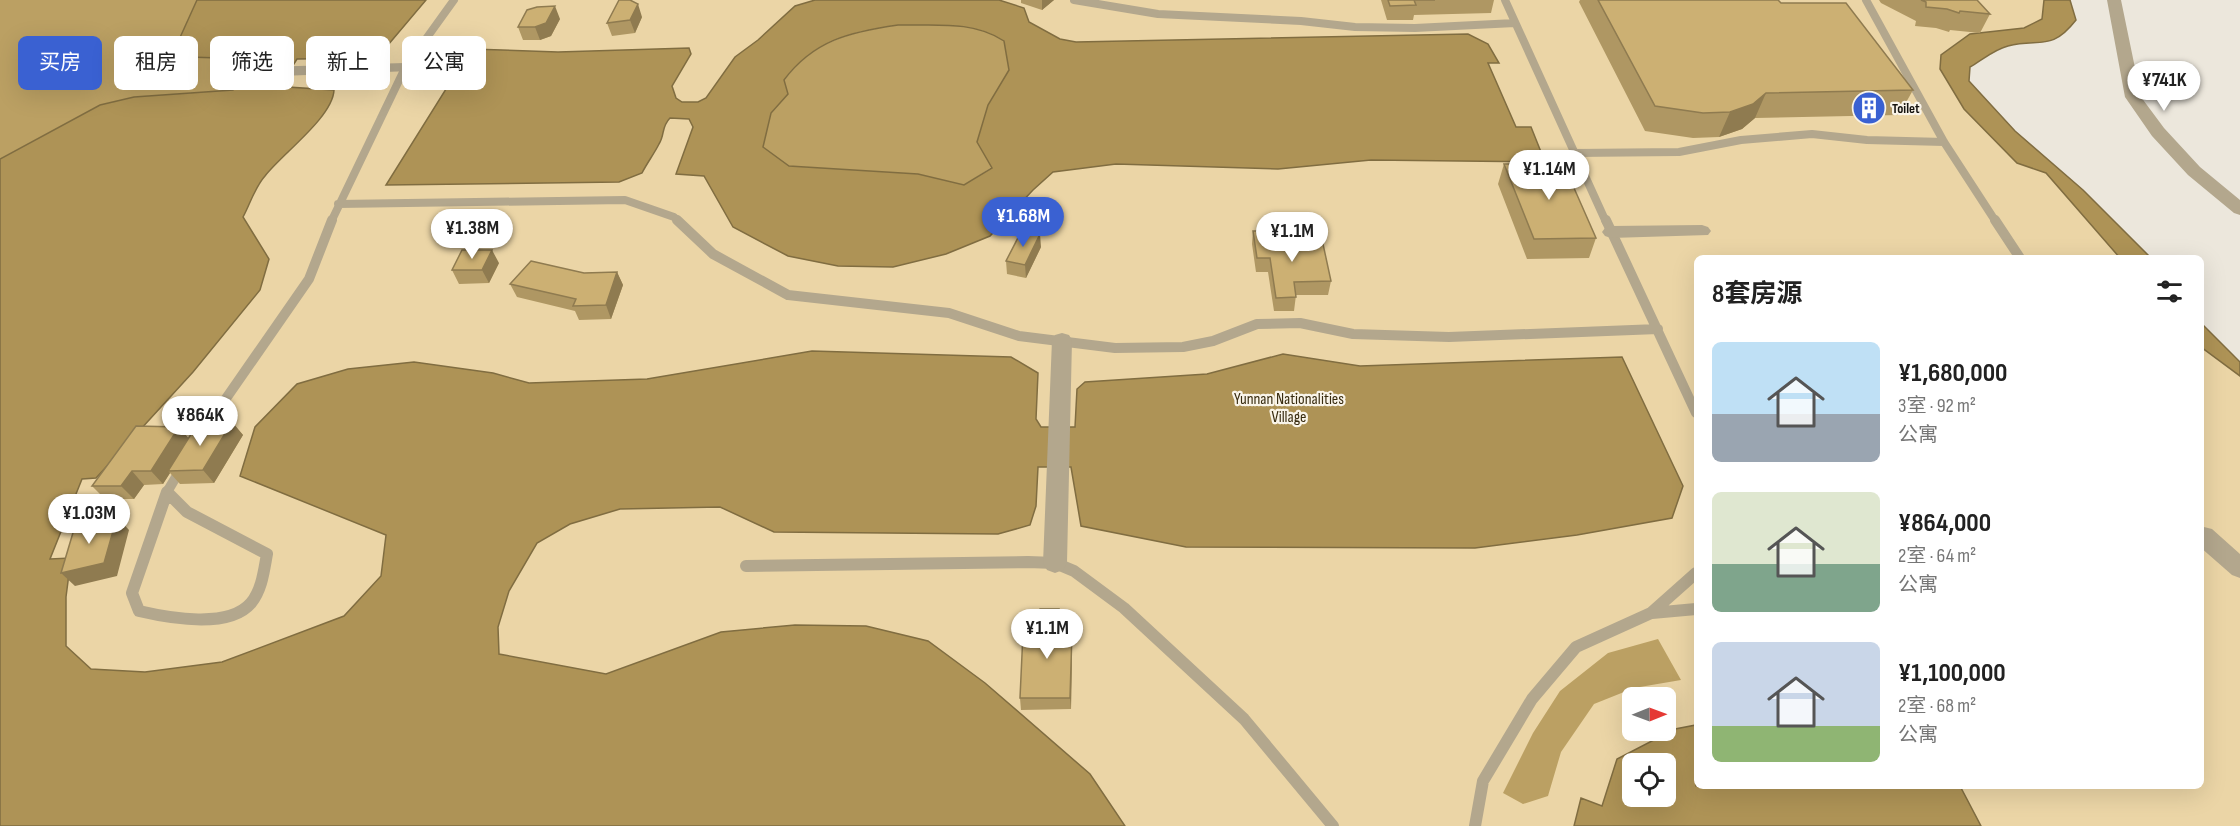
<!DOCTYPE html>
<html lang="zh">
<meta charset="utf-8">
<style>
body{margin:0;font-family:"Sofia Sans Condensed","Noto Sans SC",sans-serif;background:#f2f2f2;color:#222;height:100vh;display:flex;flex-direction:column;font-size:22px;white-space:nowrap}
*{box-sizing:border-box;margin:0}
p{font-size:20px;color:#767676}
.icon{flex:none;width:33px;height:33px;fill:none;stroke:currentColor;stroke-width:2;stroke-linecap:round;stroke-linejoin:round}
.map{position:relative;flex:1;overflow:hidden}
.sheet{position:absolute;left:1694px;top:255px;width:510px;height:534px;display:flex;flex-direction:column;background:#fff;border-radius:9px;box-shadow:0 6px 24px #0002}
.sheet>*{flex:none}
.guide{position:absolute;left:18px;top:36px;width:570px;height:54px;display:flex;gap:12px}
.needle{width:39px;rotate:89deg}
.controls{position:absolute;left:1622px;top:687px;display:grid;gap:12px}
.controls a{display:grid;place-items:center;width:54px;height:54px;border-radius:9px;background:#fff;box-shadow:0 6px 24px #0002;font-size:30px}
.price{position:absolute;translate:-50% -51px;padding:0 14px;border-radius:21px;background:#fff;color:#222;font-size:20px;line-height:39px;filter:drop-shadow(0 2px 3px #0008)}
.price::after{content:'';position:absolute;left:50%;top:36px;width:18px;height:14px;margin-left:-9px;background:inherit;clip-path:polygon(0 0,100% 0,50% 100%)}
.price.active{background:#3a61d2;color:#fff}
ul{padding:0;list-style:none}
li{display:flex;align-items:center;gap:18px;height:150px;padding:0 18px}
li span{display:grid;place-items:center;flex:none;width:168px;height:120px;border-radius:9px;color:#555}
li>.icon{margin-inline-start:auto}
span .icon{width:72px;height:72px;fill:#fffc;stroke-width:1}
li b{font-size:26px}
h2{display:flex;justify-content:space-between;align-items:center;height:72px;padding:0 18px;font-size:26px}
.tag{padding:0 21px;border-radius:9px;background:#fff;box-shadow:0 6px 24px #0002;font-size:21px;line-height:54px}
.tag.active{background:#3a61d2;color:#fff}
.map>svg:first-child{display:block}
</style>
<div class="map">
<svg width="2240" height="826" viewBox="0 0 2240 826">
<rect width="100%" height="100%" fill="#ece7dc"/>
<path fill="#ebd5a6" fill-rule="evenodd" d="M426 0H2044L2042 19 2024 28 1970 34 1942 55 2017 163 2046 173 2120 258H1696V786H2200L2201 347 2240 376V826H1125L1090 774 985 683 928 641 722 632 606 674 499 654 278 642 222 662 145 672 91 669 66 646V597L71 558 49 559 82 478 269 259 243 217C249 204 255 187 264 176 282 155 333 117 334 90L271 87 290 70 297 59 377 58ZM1632 698H1665V730H1632ZM1632 764H1665V796H1632Z"/>
<path fill="#bba063" d="M0 0H197L174 53 187 57 255 59 233 90 134 97 100 105 0 159Z
M898 25C933 26 973 20 1004 41L1009 70 988 105 992 167 964 185 918 174 788 166 763 147 771 113 788 94 784 81C814 40 849 33 898 25Z
M1658 639 1681 680 1634 688 1594 704 1561 752 1548 796 1523 804 1503 793 1533 733 1560 691 1608 653Z"/>
<path fill="#ae9356" stroke="#806d41" stroke-width="1.5" fill-rule="evenodd" d="M197 0H426L377 58 297 59 290 70 272 86 334 90C333 117 282 154 265 176 255 187 250 204 243 217L269 259 260 290 193 372 96 478 82 479 50 559 71 558 66 597V646L91 669 145 672 222 662 344 616 381 576 386 535 240 476 255 427 297 384 348 369 414 362 493 373 529 383 647 379 812 351 1011 357 1038 373 1036 419 1041 427H1075L1077 389 1085 382 1207 374 1283 354 1360 366 1622 357 1683 486 1672 518 1577 535 1475 548 1186 547 1081 526 1071 467H1038L1036 506 1030 525 998 534 774 532 720 507 620 509 570 524 537 543 509 591 498 627 499 654 606 674 721 632 795 625 866 626 928 641 985 683 1090 774 1125 826H0V159L100 105 134 97 233 90 254 59 187 57 173 53Z
M815 0H999L1024 8 1029 22 1060 39 1076 42 1468 34 1488 44 1499 63H1488L1516 127H1531L1545 162 1371 160 1278 169 1116 164 1053 172 1033 190 990 236 946 254 893 267 838 266 788 256 733 227 704 176 676 174 693 127 689 119 670 118C661 127 665 135 659 144 654 154 647 163 642 173L619 182 386 185 471 49 558 52 689 48 691 54 672 86 676 98 682 102H698L706 98 735 57 758 40 795 6ZM898 25C933 26 973 20 1004 41L1009 70 988 105 977 142 992 168 964 185 918 174 789 166 763 147 771 113 788 94 784 80C814 40 850 32 898 25Z
M2044 0H2070L2076 20C2051 52 2040 38 2008 46 1995 49 1982 60 1970 67L1969 81 2015 131 2083 190 2151 258H2120L2046 173 2017 163 1964 109 1940 69 1941 55 1970 34 2024 28 2042 19Z
M2201 323 2240 362V376L2201 347Z
M1696 725V786H1960L1981 826H1574L1581 798 1602 806 1617 759 1675 729ZM1632 764H1665V796H1632Z"/>
<g fill="none" stroke-linecap="round" stroke-linejoin="round">
<path stroke="#b3a78d" stroke-width="8" d="M1074 0 1158 14 1301 21 1355 27 1415 28 1515 23
M1505 0 1606 222
M1866 0 1944 142 1996 222
M1574 153 1679 152 1741 140 1812 134 1867 140 1944 142
M338 204 625 200 674 217 679 222
M331 222 405 68 454 0"/>
<path stroke="#b3a78d" stroke-width="10" d="M677 220 713 254 788 295 949 313 1019 336 1115 348 1183 347 1213 341 1257 324 1300 323 1353 334 1449 337 1658 329
M1606 220 1696 413
M1995 220 2020 258
M202 433 309 279 332 220
M167 492 182 467"/>
<path stroke="#b3a78d" stroke-width="12" d="M167 492 187 512 267 554C264 570 262 590 251 603 229 629 169 618 139 611L132 593Z
M746 566 1028 562 1055 563 1074 571 1124 608 1244 719 1333 826
M1652 613 1696 609
M1475 826 1483 781 1532 699 1576 647 1651 613 1696 573"/>
<path fill="#b3a78d" fill-rule="evenodd" d="M2107 0H2121L2141 97 2164 128 2200 167 2240 200V215L2234 213 2188 175 2152 136 2125 97Z
M405 63 411 65 413 68 411 71 229 78 221 73 229 68Z
M1702 225 1708 227 1711 231 1708 235 1611 238 1605 236 1602 232 1605 228 1611 226Z
M1062 333 1069 335 1072 340 1067 563 1063 570 1055 573 1047 570 1043 563 1052 340 1055 335Z
M2204 527 2212 529 2240 554V578L2232 575 2200 547V528Z"/>
</g>
<path fill="#af9763" d="M1021 0H1054L1042 10 1021 3Z
M1381 0H1494L1491 13 1414 15 1413 20H1387Z
M1580 0H1778L1781 3 1913 90 1899 115 1755 118 1742 129 1719 137 1693 138 1645 131 1579 2Z
M1879 0H1977L1990 14 1980 33 1950 30 1949 32 1936 28 1915 26 1916 21 1881 3Z
M642 17 635 33 612 36 607 23Z
M560 19 551 36 540 40H523L518 27Z
M1504 164 1596 238 1589 258 1527 259 1498 184Z
M1253 231 1331 281 1328 295H1296L1294 311H1274L1268 272H1256L1252 244Z
M1041 247 1026 278 1007 274 1006 261Z
M499 263 489 283 459 284 452 270Z
M617 272 623 285 611 319 579 320 575 311 517 297 510 284 584 273Z
M232 422 243 435 214 483 180 484 170 473 163 484 144 485 134 499H105L92 486 179 427 188 438Z
M1059 609 1060 633 1072 644 1071 709 1021 710 1020 698 1038 633Z"/>
<path fill="#8f7b50" d="M1042 0H1054L1042 10Z
M638 4 642 17 635 33 630 20Z
M555 6 560 19 551 36 540 40 535 27Z
M1766 93 1755 118 1742 129 1719 137 1730 112Z
M1040 234 1041 247 1026 278 1025 265Z
M492 250 499 263 489 283 482 270Z
M617 272 623 285 611 319 606 305Z
M232 422 243 435 214 483 203 470Z
M179 427 190 440 168 471 170 473 163 484 151 471Z
M132 471 144 485 134 499 121 486Z
M117 517 129 530 117 576 75 586 61 573Z
M1072 632V644L1071 709 1070 698Z"/>
<path fill="#ccb073" stroke="#8f7b50" stroke-width="1.5" d="M619 0H630L638 4 630 20 607 23Z
M1388 0H1435H1414L1416 5 1390 6Z
M1598 0H1778L1781 3H1846L1913 90 1766 93 1753 104 1730 112 1703 113 1655 106Z
M1921 0H1977L1990 14 1960 11 1959 13 1947 9 1926 7V2Z
M555 6 546 23 535 27H518L527 10 537 7Z
M1563 163 1596 238 1534 239 1504 164Z
M1022 230 1040 234 1025 265 1006 261Z
M1253 231H1272L1274 245 1323 244 1331 281 1294 282 1296 297 1276 298 1270 258H1257Z
M462 250H492L482 270H452Z
M531 261 584 273 617 272 606 305 573 306 576 299 510 284Z
M232 422 203 470 168 471 198 423Z
M136 426 179 427 151 471H132L121 486H92Z
M117 517 104 563 61 573 75 526Z
M1040 609H1059V633L1072 632 1070 698H1020L1023 633H1038Z"/>
<defs>
<g id="building-disc" transform="scale(1.725)"><circle r="9.5" fill="#3a61d2" stroke="#f9f4e9"/><path d="M-4-6H4V6H1V3H-1V6H-4ZM-2.5-4.3h1.7v1.8h-1.7ZM.8-4.3h1.7v1.8H.8ZM-2.5-1h1.7V.8h-1.7ZM.8-1h1.7V.8H.8Z" fill="#fff"/></g>
</defs>
<g fill-rule="evenodd">
<use href="#building-disc" x="1869" y="108"/>
</g>
<g text-anchor="middle" stroke-width="4.5" stroke-linejoin="round" paint-order="stroke">
<g font-size="14" font-weight="bold" fill="#15130f" stroke="#f9f4e9" text-anchor="start">
<text x="1892" y="113">Toilet</text>
</g>
<g font-size="16" fill="#382b0f" stroke="#f9f4e9">
<text x="1289" y="404">Yunnan Nationalities<tspan x="1289" dy="18">Village</tspan></text>
</g>
</g>
</svg>
<div class="controls">
<a><svg class="needle" viewBox="-14 -14 28 28"><path d="M0-13l5 13h-10z" fill="#e53935"/><path d="M0 13l5-13h-10z" fill="#767676"/></svg></a>
<a><svg class="icon" aria-label="locate" viewBox="0 0 24 24"><circle cx="12" cy="12" r="6"/><path d="M12 2v4M12 18v4M2 12h4M18 12h4"/></svg></a>
</div>
<b class="price" style="left:2164px;top:112px">¥741K</b>
<b class="price" style="left:1549px;top:201px">¥1.14M</b>
<b class="price active" style="left:1023px;top:248px">¥1.68M</b>
<b class="price" style="left:472px;top:260px">¥1.38M</b>
<b class="price" style="left:1292px;top:263px">¥1.1M</b>
<b class="price" style="left:200px;top:447px">¥864K</b>
<b class="price" style="left:89px;top:545px">¥1.03M</b>
<b class="price" style="left:1047px;top:660px">¥1.1M</b>
<div class="guide">
<a class="tag active">买房</a>
<a class="tag">租房</a>
<a class="tag">筛选</a>
<a class="tag">新上</a>
<a class="tag">公寓</a>
</div>
<section class="sheet">
<h2>8套房源<svg class="icon" aria-label="filters" viewBox="0 0 24 24"><path d="M4 7h16M4 17h16"/><circle cx="9" cy="7" r="2"/><circle cx="15" cy="17" r="2"/></svg></h2>
<ul>
<li><span style="background:linear-gradient(#bfe0f5 60%,#9aa5b1 0)"><svg class="icon" aria-label="home" viewBox="0 0 24 24"><path d="M3 11l9-7 9 7M6 9v11h12V9"/></svg></span><div><b>¥1,680,000</b><p>3室 · 92 m²</p><p>公寓</p></div></li>
<li><span style="background:linear-gradient(#dfe7d0 60%,#7fa58c 0)"><svg class="icon" aria-label="home" viewBox="0 0 24 24"><path d="M3 11l9-7 9 7M6 9v11h12V9"/></svg></span><div><b>¥864,000</b><p>2室 · 64 m²</p><p>公寓</p></div></li>
<li><span style="background:linear-gradient(#c9d6e8 70%,#8fb573 0)"><svg class="icon" aria-label="home" viewBox="0 0 24 24"><path d="M3 11l9-7 9 7M6 9v11h12V9"/></svg></span><div><b>¥1,100,000</b><p>2室 · 68 m²</p><p>公寓</p></div></li>
</ul>
</section>
</div>
